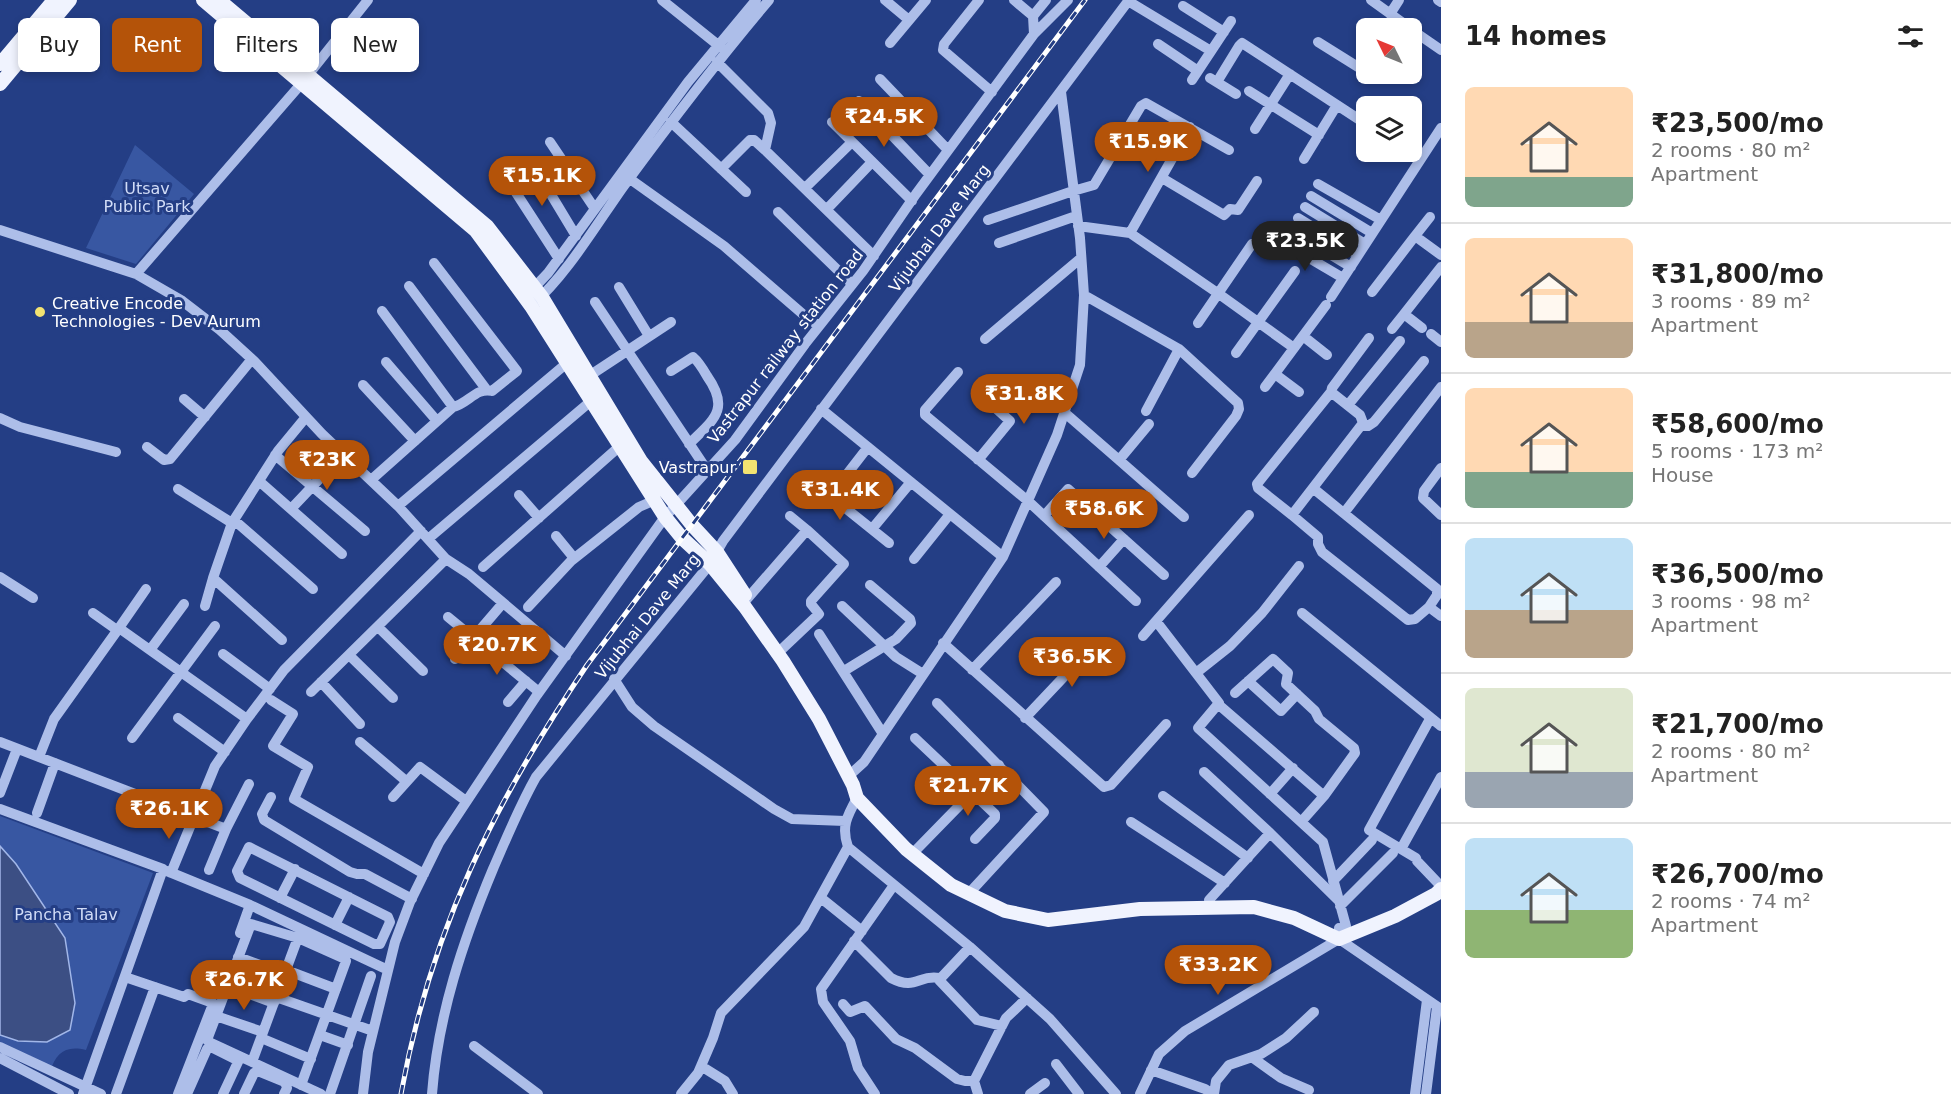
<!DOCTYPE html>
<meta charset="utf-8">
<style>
body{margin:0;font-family:"DejaVu Sans",sans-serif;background:#f6f6f6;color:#222;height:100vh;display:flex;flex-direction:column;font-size:22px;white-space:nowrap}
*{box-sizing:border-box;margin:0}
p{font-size:20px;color:#767676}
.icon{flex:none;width:33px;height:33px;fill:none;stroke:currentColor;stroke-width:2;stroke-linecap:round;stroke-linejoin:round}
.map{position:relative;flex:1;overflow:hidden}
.drawer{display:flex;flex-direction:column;background:#fff;width:510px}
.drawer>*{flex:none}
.top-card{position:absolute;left:18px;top:18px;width:570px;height:54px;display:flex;gap:12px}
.needle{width:39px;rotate:313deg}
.fabs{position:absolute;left:1356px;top:18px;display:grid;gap:12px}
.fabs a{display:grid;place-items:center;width:66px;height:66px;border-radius:9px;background:#fff;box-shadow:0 3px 9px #0003;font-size:30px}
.price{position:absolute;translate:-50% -51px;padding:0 14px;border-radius:21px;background:#b45309;color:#fff;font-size:20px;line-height:39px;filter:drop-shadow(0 2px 3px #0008)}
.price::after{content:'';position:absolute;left:50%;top:36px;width:18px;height:14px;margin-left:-9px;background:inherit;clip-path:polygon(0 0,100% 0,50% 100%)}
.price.current{background:#222;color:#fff}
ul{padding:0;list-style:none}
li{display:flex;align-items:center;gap:18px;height:150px;padding:0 24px}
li+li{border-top:2px solid #e0e0e0}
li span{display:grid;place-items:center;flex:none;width:168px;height:120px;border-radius:9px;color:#555}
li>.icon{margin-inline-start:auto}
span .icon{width:72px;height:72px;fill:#fffc;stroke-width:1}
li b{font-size:26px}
h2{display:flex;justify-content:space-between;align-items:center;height:72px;padding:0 24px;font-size:26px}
.tag{padding:0 21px;border-radius:9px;background:#fff;box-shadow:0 3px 9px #0003;font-size:21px;line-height:54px}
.tag.current{background:#b45309;color:#fff}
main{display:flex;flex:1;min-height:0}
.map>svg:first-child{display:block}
</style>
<main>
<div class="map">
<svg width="1441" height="1094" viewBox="0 0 1441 1094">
<rect width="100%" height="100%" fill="#243e85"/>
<path fill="#3857a2" d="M135 145 194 194 136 264 86 248Z
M0 816 153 873 86 1050C65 1045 56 1053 50 1072L0 1048Z"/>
<path fill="#3c4f84" stroke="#a2b7e9" stroke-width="1.5" d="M0 846 16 864 65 938 75 1003 70 1030 47 1042 18 1041 0 1035Z"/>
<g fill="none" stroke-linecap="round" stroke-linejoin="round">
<path stroke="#adbee9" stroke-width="10" d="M662 0 723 49
M885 0 909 20
M979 0 944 44 943 50 992 92
M1014 0 1033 16
M1371 0 1410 28
M1438 0 1441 2
M1128 1 1211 51
M1183 6 1224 32
M1390 14 1399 0
M1412 30 1441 50
M1034 34 1068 0
M1318 42 1358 67H1363L1366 63
M890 43 926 0
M1158 44 1198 71
M717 62 768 113 771 123 765 150 874 256
M1210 78 1236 94
M880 79 948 150
M1192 80 1231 21
M1217 82 1239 46 1242 43 1366 124
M1249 91 1319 135
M859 101 930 175
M671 122 746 192
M832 122 912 201
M1255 129 1290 74
M550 142 595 209
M1408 152 1420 160
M1304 159 1337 105
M532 163 576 236
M721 169 750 140H754L765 150
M1162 178 1224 215 1230 209 1238 210 1257 181
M630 179 724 246 805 316 819 326
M1318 184 1381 220
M511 185 559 259
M805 188 852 142
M1311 196 1372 233
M1305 207 1365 244
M827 209 872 162
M778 212 852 284
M1298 218 1358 255
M988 220 1073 191 1094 185 1141 106 1146 103 1229 150
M1078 226 1130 233 1219 294 1294 348 1326 305
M0 230 136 274 181 300 220 330 254 361 322 434 398 506 446 559 469 574 566 656
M1290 230 1351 267
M1130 233 1190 127
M1415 236 1430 217
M1282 242 1343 278
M999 243 1076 216
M136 274 301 84 368 0
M409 286 486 389
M619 287 649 336
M1372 292 1415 236 1441 255
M529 293 548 273 688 82 756 0
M1084 295 1179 349 1238 403 1239 409 1236 416 1192 473
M1331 297 1441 128
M595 302 707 470
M531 306C566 276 596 225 623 187 670 123 718 60 769 0
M382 311 453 407
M1198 323 1252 244
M1422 328 1404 314 1441 267
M1392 329 1404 314
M1431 334 1441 342
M1303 336 1327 355
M985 339 1081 258
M1236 353 1295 271
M386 362 437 421
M671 371 693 357C699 362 703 369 707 376 731 410 713 420 689 444
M958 372 925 410V415L1028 501 1136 601
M1275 374 1299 392
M589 376 671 322
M363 385 415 441
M1265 387 1294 348
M1331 392 1360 415 1363 423 1292 515 1258 488 1257 484Z
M1331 392 1332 388 1369 338
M184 399 205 417
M1348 405 1400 341
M821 409 1003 557
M1146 411 1179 349
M1065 413 1119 460 1149 424
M0 418 20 427 116 452
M1362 426H1368L1374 422 1424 361
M147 447 164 460 170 459 252 359
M275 455 365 531
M978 460 1010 421 980 394
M1119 460 1184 517
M1441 468 1424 491 1423 498 1441 515
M808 478 889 543
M371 480 453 407C468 404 476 387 492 391L517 371 434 263
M259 481 342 554
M178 489 232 523
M1314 489 1437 589V595L1429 607 1441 616
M519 495 539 518
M830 496 868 447
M398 506 567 363
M291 509 343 454
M1344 513 1441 387
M1249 515 1156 621 1219 703 1198 728 1323 842 1346 926
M1292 515 1318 537V544L1322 552 1408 620 1415 619 1429 607
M1044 516 1068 489 1164 575
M234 520 313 589
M872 529 911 482
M556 536 574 558
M428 539 591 401
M914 559 950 514
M483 567 620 446
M1099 567 1124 539
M0 577 33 598
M747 599 807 530 790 516
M205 606 213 578
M842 606 896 657 923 674
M528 607 571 561 639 507 655 500
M93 613 117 630
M1302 613 1441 726
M448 617 539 692
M378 627 423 671
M119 628 146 589
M819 634 883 734
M1143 636 1156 621
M282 640 213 578 232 523 278 451 306 417
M943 643 1104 787 1111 785 1166 724
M782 649 819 614 811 604V601L844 564 807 530
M150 650 184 604
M223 654 270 689
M349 655 393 698
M455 659 503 603
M972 670 1056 582
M844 671 896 639 911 623 910 619 870 585
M1196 673 1230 646 1262 613 1299 566
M614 679 632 707 654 726 774 809 792 819 845 821
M1248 681 1281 711 1297 694
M321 682 360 724
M311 692 446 559
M1235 693 1273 659 1288 673 1286 684 1315 711 1319 719 1354 748 1355 753 1324 796
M271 700 293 714 273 746 308 767 294 799 424 874
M508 702 526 681
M937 703 1044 812 973 889
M1219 705 1324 796 1301 822
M178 718 225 752
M1025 718 1092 647C1104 643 1111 655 1119 662
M247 719 284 670 421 531
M1430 719 1369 830 1416 858 1417 861 1438 883
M132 738 215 626
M915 738 995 814V818L975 839
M0 742 226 829
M360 742 406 781
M39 757 54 719 119 628 247 719 215 766 171 873
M1204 772 1270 833
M847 774 853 772 864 762 1003 557 1057 435 1080 365 1084 295 1080 238 1061 92
M0 793 17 749
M1270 794 1293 768
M1163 796 1248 858
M271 797 262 814 264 820 350 872 357 874H365L412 899
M393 797 420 767 466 801
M857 798C847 816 841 827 848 847L970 947 1050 1019 1116 1094
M0 809 163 869 83 1094
M37 813 55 763
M1131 822 1225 883
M249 847 388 917 390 922 380 944H374L240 878 237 871Z
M917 849 999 765
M1401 849 1441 777
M209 870 226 829 249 784
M167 871 250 905 388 970
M1333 881 1372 840
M280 898 295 869
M821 898 862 931
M1209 900 1270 833 1338 900
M1340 906 1393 853
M335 925 349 897
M1339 928V939L1441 1009
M300 932 276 997 373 1031
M240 933 250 905
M854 941 891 978C916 991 919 974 939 978
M970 947 939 980 977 1020 1002 1026
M238 957 285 974
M286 970 336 989
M125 977 184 997 188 994 213 1003
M228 986 274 1003
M843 1004 850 1012 865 1006 896 1039 915 1048 957 1079 965 1081H974L1006 1018 1027 998
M216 1016 263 1032
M320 1035 348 1045
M261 1038 311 1059
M474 1046 538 1094
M0 1047 101 1094
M0 1058 69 1094
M1253 1058 1281 1078 1309 1090
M252 1062 276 997
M1056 1064 1079 1094
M701 1066 725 1081 733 1094
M1151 1070 1205 1089 1213 1094
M974 1081 978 1094
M301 1085 346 961 345 959 298 938 251 924 207 1040 209 1042 321 1094
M116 1094 155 987
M178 1094 213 1004
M187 1094 207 1049 211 1047 235 1059 238 1062 223 1094
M244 1094 254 1073 258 1071 285 1082 287 1088 284 1094
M330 1094 371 976
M363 1094 368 1052 395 942 410 902 439 843 537 695 665 517 735 440 805 344 863 271 916 194 1034 34 1033 16 1046 0
M432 1094C438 1015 463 941 493 869 507 837 519 807 536 777L710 564 723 541 1129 0
M681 1094 698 1073 713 1038 721 1013 804 927 848 847
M875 1094 858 1068 850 1041 823 1002 821 989 894 885
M1030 1094 1045 1083
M1140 1094 1159 1054 1185 1031 1339 939
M1214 1094 1216 1081 1229 1065 1261 1054 1286 1038 1314 1012
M1415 1094 1427 1000
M1426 1094 1437 1007"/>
<path stroke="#f0f3fe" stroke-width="14" d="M203 0 476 231 531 306 665 517 682 538 710 564 745 607 783 661 819 719 853 785 857 798 906 849 951 885 1005 911 1048 920 1140 909 1254 907 1294 918 1339 939 1395 916 1436 894 1441 889
M219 0 487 226 542 297 641 461 692 525 717 552 745 595
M0 64 54 0
M0 84 70 0"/>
<g stroke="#fff" stroke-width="5">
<path id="rail" d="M401 1094C431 929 494 803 587 665L1085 0"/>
</g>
<use href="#rail" stroke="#243e85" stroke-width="3" stroke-dasharray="9" stroke-linecap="butt"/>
</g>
<g fill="#f3e371" stroke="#243e85" stroke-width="2">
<circle cx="40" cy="312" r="6"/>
<rect x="742" y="459" width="16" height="16" rx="3"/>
</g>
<g text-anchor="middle" stroke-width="6" stroke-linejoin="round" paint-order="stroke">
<g font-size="16" fill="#d1dcf7" stroke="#243e85">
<text x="147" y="194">Utsav<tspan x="147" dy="18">Public Park</tspan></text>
<text x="66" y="920">Pancha Talav</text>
</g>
<g font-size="16" fill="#fff" stroke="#243e85">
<text transform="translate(939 228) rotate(-53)" y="6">Vijubhai Dave Marg</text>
<text transform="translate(785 346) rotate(-52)" y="6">Vastrapur railway station road</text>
<text transform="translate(647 616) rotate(-51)" y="6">Vijubhai Dave Marg</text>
</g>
<g font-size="16" fill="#fff" stroke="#243e85" text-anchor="start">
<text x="52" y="309">Creative Encode<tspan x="52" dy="18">Technologies - Dev Aurum</tspan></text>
<text x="736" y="473" text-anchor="end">Vastrapur</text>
</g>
</g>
</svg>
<div class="fabs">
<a><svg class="needle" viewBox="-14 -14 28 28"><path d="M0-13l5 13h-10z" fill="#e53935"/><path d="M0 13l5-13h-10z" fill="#767676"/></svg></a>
<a><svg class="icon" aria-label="layers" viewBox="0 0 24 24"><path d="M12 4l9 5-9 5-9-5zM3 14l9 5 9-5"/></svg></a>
</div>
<b class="price" style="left:884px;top:148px">₹24.5K</b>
<b class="price" style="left:1148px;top:173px">₹15.9K</b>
<b class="price" style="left:542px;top:207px">₹15.1K</b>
<b class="price current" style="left:1305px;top:272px">₹23.5K</b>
<b class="price" style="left:1024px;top:425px">₹31.8K</b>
<b class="price" style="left:327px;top:491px">₹23K</b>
<b class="price" style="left:840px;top:521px">₹31.4K</b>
<b class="price" style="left:1104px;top:540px">₹58.6K</b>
<b class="price" style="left:497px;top:676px">₹20.7K</b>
<b class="price" style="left:1072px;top:688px">₹36.5K</b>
<b class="price" style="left:968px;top:817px">₹21.7K</b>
<b class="price" style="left:169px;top:840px">₹26.1K</b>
<b class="price" style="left:1218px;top:996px">₹33.2K</b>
<b class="price" style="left:244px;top:1011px">₹26.7K</b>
<div class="top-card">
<a class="tag">Buy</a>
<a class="tag current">Rent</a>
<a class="tag">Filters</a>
<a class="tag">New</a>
</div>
</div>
<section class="drawer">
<h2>14 homes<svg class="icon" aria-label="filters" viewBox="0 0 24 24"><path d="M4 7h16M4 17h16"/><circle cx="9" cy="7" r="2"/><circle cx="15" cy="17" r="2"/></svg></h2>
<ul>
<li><span style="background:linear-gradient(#ffd9b3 75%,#7fa58c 0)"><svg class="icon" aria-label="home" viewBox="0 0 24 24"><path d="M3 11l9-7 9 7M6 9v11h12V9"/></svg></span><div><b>₹23,500/mo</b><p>2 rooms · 80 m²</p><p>Apartment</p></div></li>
<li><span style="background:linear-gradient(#ffd9b3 70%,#b9a48a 0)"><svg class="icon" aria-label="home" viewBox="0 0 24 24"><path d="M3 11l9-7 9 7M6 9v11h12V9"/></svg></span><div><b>₹31,800/mo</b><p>3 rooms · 89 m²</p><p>Apartment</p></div></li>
<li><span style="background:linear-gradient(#ffd9b3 70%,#7fa58c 0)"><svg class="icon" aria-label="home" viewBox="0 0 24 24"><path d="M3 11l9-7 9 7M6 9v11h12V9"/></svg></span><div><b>₹58,600/mo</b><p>5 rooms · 173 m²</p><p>House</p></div></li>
<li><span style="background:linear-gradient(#bfe0f5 60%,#b9a48a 0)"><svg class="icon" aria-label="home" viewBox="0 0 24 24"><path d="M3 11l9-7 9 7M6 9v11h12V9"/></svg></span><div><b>₹36,500/mo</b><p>3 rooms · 98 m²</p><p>Apartment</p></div></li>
<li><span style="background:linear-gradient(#dfe7d0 70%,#9aa5b1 0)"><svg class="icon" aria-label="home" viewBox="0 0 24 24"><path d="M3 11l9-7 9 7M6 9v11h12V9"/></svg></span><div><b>₹21,700/mo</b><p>2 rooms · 80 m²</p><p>Apartment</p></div></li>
<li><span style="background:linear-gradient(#bfe0f5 60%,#8fb573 0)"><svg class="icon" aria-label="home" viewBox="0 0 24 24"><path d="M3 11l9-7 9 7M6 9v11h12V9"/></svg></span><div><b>₹26,700/mo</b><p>2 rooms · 74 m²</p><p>Apartment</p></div></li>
</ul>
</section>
</main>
